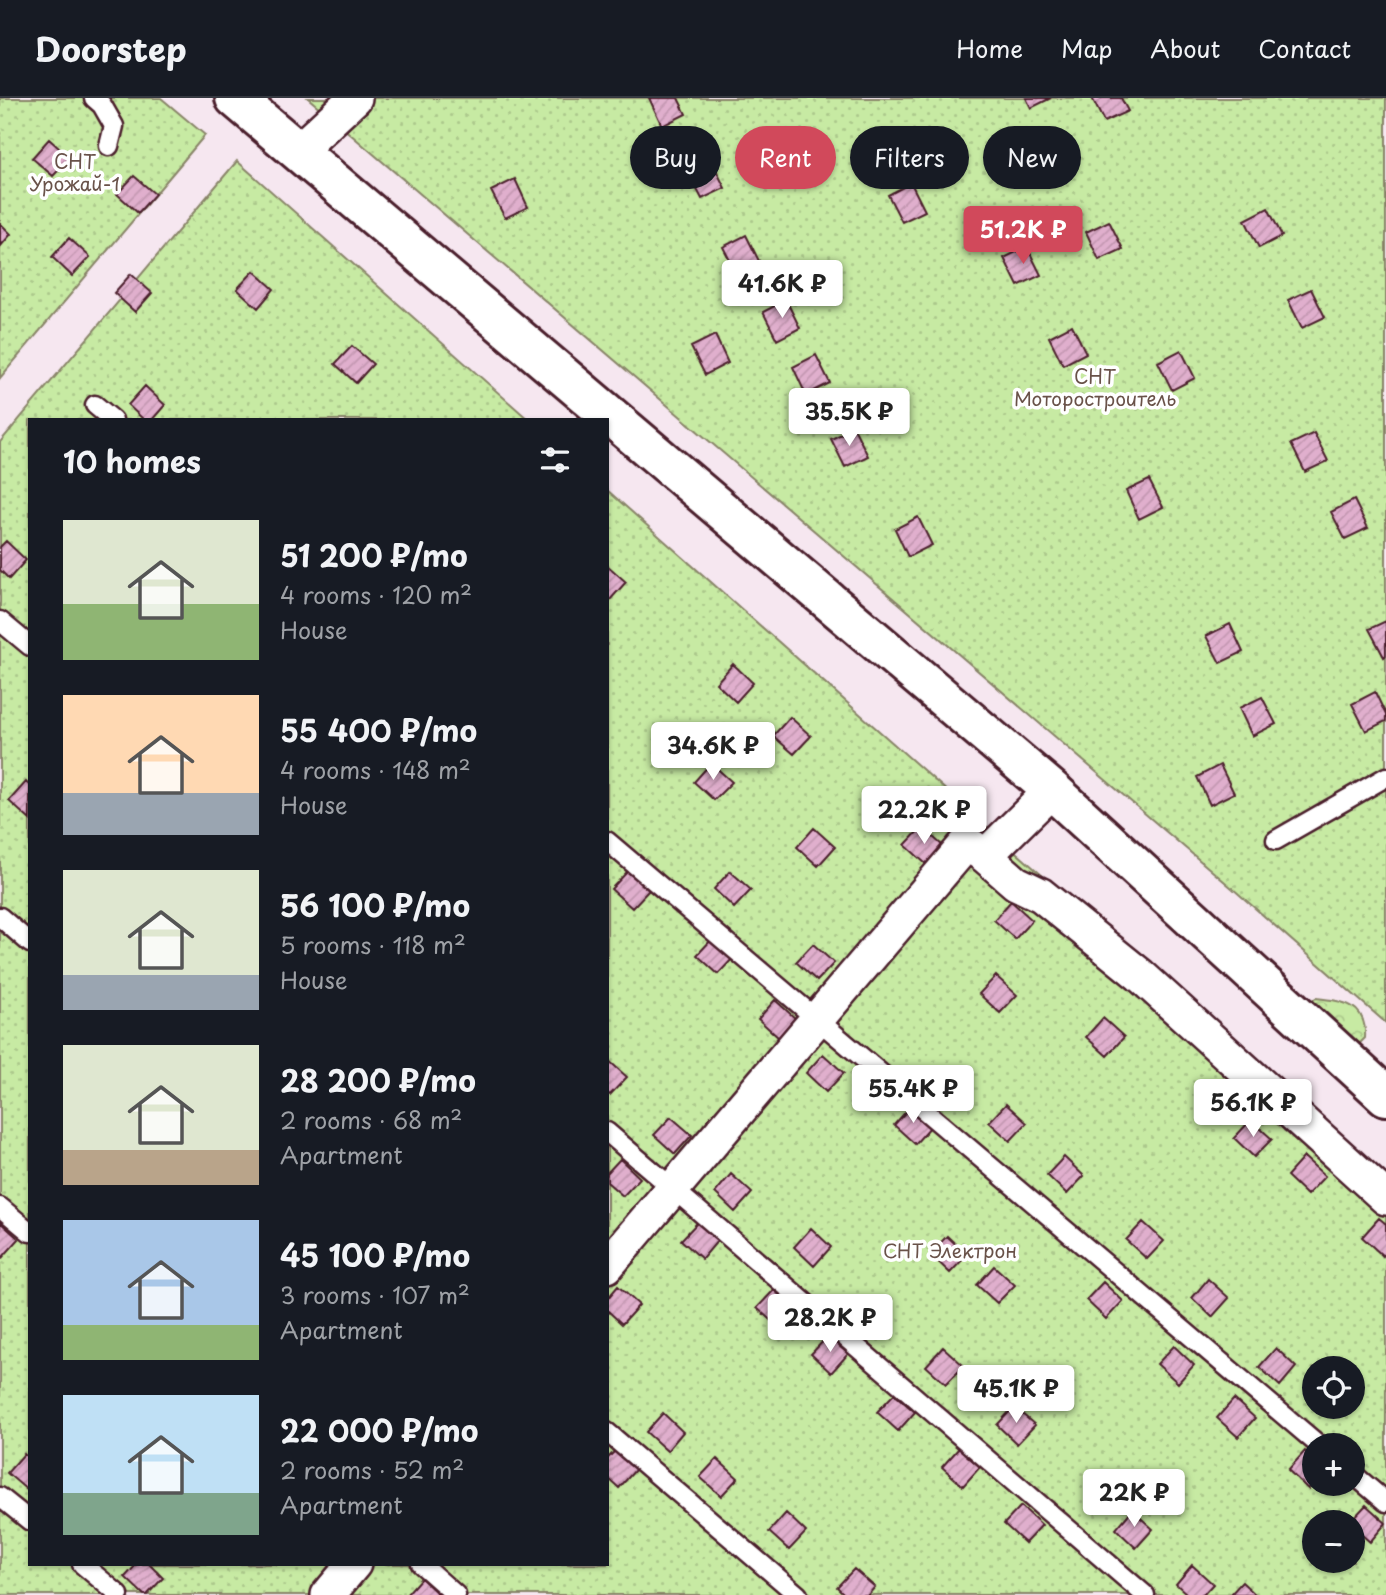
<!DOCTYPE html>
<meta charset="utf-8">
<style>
body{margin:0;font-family:"Playpen Sans",sans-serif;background:#20242c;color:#f1f3f6;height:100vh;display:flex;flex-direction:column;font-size:26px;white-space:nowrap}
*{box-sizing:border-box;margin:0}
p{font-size:23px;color:#9ea1a6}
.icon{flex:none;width:38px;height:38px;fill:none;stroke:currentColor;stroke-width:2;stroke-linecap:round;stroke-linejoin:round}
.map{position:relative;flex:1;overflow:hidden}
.sheet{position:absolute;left:28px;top:320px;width:581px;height:1148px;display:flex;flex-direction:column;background:#171b24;border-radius:0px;box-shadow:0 2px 5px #0004}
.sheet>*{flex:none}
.top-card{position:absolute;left:630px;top:28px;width:651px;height:63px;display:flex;gap:14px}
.tools{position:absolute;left:1302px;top:1258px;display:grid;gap:14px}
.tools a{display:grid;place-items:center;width:63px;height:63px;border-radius:50%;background:#171b24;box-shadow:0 2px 5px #0004;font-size:35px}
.price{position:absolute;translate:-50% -60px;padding:0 16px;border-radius:7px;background:#fff;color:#222;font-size:23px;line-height:46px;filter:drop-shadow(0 2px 4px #0008)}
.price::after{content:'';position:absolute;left:50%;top:42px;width:21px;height:16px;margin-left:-10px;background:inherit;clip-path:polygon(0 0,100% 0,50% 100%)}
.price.current{background:#d1495b;color:#fff}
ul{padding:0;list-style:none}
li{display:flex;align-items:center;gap:21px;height:175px;padding:0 35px}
li span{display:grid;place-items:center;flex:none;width:196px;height:140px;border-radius:0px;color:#555}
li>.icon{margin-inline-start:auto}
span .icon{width:84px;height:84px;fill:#fffc;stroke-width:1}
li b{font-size:30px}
h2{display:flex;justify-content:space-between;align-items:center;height:84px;padding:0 35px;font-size:30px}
.chip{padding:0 24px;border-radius:32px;background:#171b24;box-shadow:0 2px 5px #0004;font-size:24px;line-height:63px}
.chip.current{background:#d1495b;color:#fff}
header{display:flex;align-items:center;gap:42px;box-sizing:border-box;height:98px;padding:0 35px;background:#171b24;border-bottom:2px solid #363941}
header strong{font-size:33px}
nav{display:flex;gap:38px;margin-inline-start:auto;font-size:24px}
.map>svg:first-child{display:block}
</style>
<header>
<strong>Doorstep</strong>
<nav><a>Home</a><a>Map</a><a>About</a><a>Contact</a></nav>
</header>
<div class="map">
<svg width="1386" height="1497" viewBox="0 0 1386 1497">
<defs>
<pattern id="forest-crowns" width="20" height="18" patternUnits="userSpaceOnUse" patternTransform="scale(1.75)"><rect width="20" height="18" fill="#c7eaa3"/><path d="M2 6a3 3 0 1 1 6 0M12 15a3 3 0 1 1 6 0" fill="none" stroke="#acc88c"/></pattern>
<pattern id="garden-dots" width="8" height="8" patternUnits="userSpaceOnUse" patternTransform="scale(1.75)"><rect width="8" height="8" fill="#c7eaa3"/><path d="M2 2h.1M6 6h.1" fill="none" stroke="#acc88c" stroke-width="1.8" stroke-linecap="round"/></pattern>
<pattern id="building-hatch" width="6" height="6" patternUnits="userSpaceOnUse" patternTransform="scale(1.75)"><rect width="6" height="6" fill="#e0afcd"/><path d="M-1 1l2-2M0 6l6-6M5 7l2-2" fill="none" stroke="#c296b0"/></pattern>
</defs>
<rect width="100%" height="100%" fill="#f6e7f0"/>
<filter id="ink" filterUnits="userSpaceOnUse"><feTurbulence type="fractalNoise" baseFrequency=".0143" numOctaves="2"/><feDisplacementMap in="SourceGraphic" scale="14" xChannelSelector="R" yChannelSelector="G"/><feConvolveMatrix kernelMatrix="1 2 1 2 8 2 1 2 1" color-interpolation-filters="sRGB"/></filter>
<g filter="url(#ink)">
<path fill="url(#forest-crowns)" stroke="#888467" stroke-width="2" d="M1316 900C1344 903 1367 906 1365 940L1357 948 1310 903Z"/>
<path fill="url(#garden-dots)" stroke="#888467" stroke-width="2" fill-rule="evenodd" d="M0 0H161L205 37 0 280Z
M308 0H1386V925L1232 790Z
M237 63 529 322H30V1466H607V392L1386 1082V1497H0V344ZM1314 1270H1353V1309H1314ZM1314 1348H1353V1386H1314ZM1314 1424H1353V1463H1314Z"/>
<path fill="url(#building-hatch)" stroke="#4a1f2b" stroke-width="2" d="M649 0H678L686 16 662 28Z
M1026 0H1051L1031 10Z
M1092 0H1121L1128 13 1104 24Z
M49 41 70 60 53 78 32 60Z
M711 62 725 90 702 101 688 74Z
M134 78 155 96 138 115 117 96Z
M515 81 528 109 505 120 491 93Z
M911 85 925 113 902 124 888 97Z
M1268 110 1282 138 1259 150 1245 122Z
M1109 123 1123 151 1099 162 1086 134Z
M0 125 11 136 0 149Z
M746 137 760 165 737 176 723 149Z
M69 140 90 159 72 178 52 159Z
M1027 149 1041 177 1018 188 1004 160Z
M254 173 274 191 258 210 237 191Z
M131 176 152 195 135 214 114 195Z
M1311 191 1325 219 1302 230 1288 202Z
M786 202 800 230 777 242 763 214Z
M1072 227 1086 255 1063 267 1049 239Z
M715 237 728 265 705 277 691 249Z
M352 248 373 266 356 285 335 266Z
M1181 252 1195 280 1172 292 1158 264Z
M816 257 830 285 806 297 793 269Z
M145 288 165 307 152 322H144L128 307Z
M854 330 868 358 845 369 831 341Z
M1314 335 1328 363 1305 374 1291 346Z
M1149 382 1163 409 1139 421 1126 393Z
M1354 402 1368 430 1345 441 1331 414Z
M918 419 932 447 908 459 895 431Z
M6 443 26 462 9 481 0 472V449Z
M607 467 626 484 609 503 607 501Z
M1386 523V557L1384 559 1369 531Z
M1230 526 1243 554 1220 565 1206 538Z
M733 566 753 585 736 604 716 585Z
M1375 594 1386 617V623L1366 633 1352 606Z
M1262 599 1276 626 1252 638 1239 610Z
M790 619 811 638 794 656 773 638Z
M711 665 732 684 714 702 694 684Z
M1220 667 1234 695 1210 707 1197 679Z
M26 684 30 688V722L9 703Z
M922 729 943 748 926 766 905 747Z
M814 730 835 749 818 768 797 749Z
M628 773 649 792 632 810 611 791Z
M730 773 751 792 734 810 714 791Z
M1011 803 1032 822 1015 841 994 822Z
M714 839 735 858 718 876 697 857Z
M813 846 834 865 817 883 796 864Z
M996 878 1017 897 1000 915 979 896Z
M775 902 796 921 779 940 758 921Z
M1103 920 1124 939 1107 958 1086 939Z
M823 956 844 975 826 994 806 975Z
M607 961 627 979 610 997 607 995Z
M1006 1006 1027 1025 1010 1043 989 1024Z
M911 1008 932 1027 915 1046 894 1027Z
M671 1019 692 1037 675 1056 654 1037Z
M1251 1022 1272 1041 1254 1059 1234 1040Z
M1064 1059 1084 1078 1067 1096 1047 1077Z
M1304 1059 1325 1078 1307 1097 1287 1078Z
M620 1061 640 1080 623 1098 607 1084V1075Z
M731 1076 752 1095 735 1114 715 1095Z
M1379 1120 1386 1126V1155L1383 1158 1362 1139Z
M0 1124 19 1141 2 1160 0 1158Z
M698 1124 718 1142 702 1161 681 1142Z
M1143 1124 1164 1143 1147 1161 1126 1142Z
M811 1130 831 1149 814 1168 794 1149Z
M947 1138 967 1157 950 1175 930 1156Z
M994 1168 1015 1187 997 1205 977 1187Z
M1208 1181 1229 1200 1212 1219 1192 1200Z
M1103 1184 1123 1203 1106 1221 1086 1202Z
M618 1188 639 1207 622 1226 607 1212V1201Z
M774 1192 794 1210 778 1229 757 1210Z
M828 1238 848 1256 831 1275 811 1256Z
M1174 1248 1194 1267 1178 1285 1157 1266Z
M943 1249 964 1268 946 1286 926 1268Z
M1276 1250 1296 1269 1280 1288 1259 1269Z
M894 1296 915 1314 898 1333 877 1314Z
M1234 1301 1255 1320 1238 1339 1217 1320Z
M1014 1309 1035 1327 1017 1346 997 1327Z
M663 1315 683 1334 667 1353 646 1334Z
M959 1350 980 1369 963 1388 942 1369Z
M616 1352 636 1371 619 1390 607 1379V1361Z
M1305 1353 1314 1362V1384L1308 1391 1288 1372Z
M24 1356 30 1361V1391L28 1393 7 1375Z
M717 1361 738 1380 721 1398 700 1379Z
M1366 1407 1386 1425 1370 1444 1353 1429V1424H1350Z
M1021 1408 1042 1427 1025 1445 1004 1426Z
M1132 1412 1153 1431 1136 1450 1116 1431Z
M786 1415 806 1434 789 1452 769 1434Z
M137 1466H149L163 1480 147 1497H144L125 1479Z
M1192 1467 1213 1486 1203 1497H1188L1176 1486Z
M854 1471 875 1489 868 1497H845L837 1489Z
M421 1480 439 1497H406Z
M1242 1484 1256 1497H1230Z"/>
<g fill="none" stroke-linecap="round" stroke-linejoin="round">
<g stroke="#4a1f2b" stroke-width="23">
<path id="service" d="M94 0 102 7 114 28 109 48
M95 307 113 322
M0 523 30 548
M1276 742 1386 679
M607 743 1320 1348
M0 819 30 845
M607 1034 1145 1497
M0 1109 30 1134
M607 1334 798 1497
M1353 1376 1386 1404
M0 1399 30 1423
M82 1466 119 1497
M421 1466 456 1497"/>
</g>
<g stroke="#4a1f2b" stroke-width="38">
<path id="minor" d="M298 53 355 0
M985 758 1016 785 1041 797 1140 877 1386 1100
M607 1168 967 745 985 758 1052 692
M328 1497 354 1466"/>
</g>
<g stroke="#4a1f2b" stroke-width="44">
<path id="tertiary" d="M235 0 1052 692 1386 998"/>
</g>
<use href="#service" stroke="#fff" stroke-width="18"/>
<use href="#minor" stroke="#fff" stroke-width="33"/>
<use href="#tertiary" stroke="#fff" stroke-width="38"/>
</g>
</g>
<g text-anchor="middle" stroke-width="7" stroke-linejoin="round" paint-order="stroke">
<g font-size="19" fill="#695249" stroke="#fff">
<text x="75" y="71">СНТ<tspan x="75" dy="22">Урожай-1</tspan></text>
<text x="1095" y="286">СНТ<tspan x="1095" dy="22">Моторостроитель</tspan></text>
<text x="950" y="1160">СНТ Электрон</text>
</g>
</g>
</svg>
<div class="tools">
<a><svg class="icon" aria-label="locate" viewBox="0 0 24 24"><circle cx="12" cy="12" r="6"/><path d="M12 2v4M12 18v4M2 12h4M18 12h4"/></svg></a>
<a>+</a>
<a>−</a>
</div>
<b class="price current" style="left:1023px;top:168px">51.2K ₽</b>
<b class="price" style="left:782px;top:222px">41.6K ₽</b>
<b class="price" style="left:849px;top:350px">35.5K ₽</b>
<b class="price" style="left:713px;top:684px">34.6K ₽</b>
<b class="price" style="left:924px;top:748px">22.2K ₽</b>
<b class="price" style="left:913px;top:1027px">55.4K ₽</b>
<b class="price" style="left:1253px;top:1041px">56.1K ₽</b>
<b class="price" style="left:830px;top:1256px">28.2K ₽</b>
<b class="price" style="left:1016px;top:1327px">45.1K ₽</b>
<b class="price" style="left:1134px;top:1431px">22K ₽</b>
<div class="top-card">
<a class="chip">Buy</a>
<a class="chip current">Rent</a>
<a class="chip">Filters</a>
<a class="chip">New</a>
</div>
<section class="sheet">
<h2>10 homes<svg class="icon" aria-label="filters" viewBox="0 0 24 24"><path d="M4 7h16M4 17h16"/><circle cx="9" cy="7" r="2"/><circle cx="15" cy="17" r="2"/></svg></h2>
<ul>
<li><span style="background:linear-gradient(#dfe7d0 60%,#8fb573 0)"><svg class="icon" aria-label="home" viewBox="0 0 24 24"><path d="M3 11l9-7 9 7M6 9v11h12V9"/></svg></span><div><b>51 200 ₽/mo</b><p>4 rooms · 120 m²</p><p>House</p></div></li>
<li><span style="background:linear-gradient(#ffd9b3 70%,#9aa5b1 0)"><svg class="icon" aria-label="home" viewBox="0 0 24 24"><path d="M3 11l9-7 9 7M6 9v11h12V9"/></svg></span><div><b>55 400 ₽/mo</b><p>4 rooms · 148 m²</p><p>House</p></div></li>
<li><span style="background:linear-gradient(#dfe7d0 75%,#9aa5b1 0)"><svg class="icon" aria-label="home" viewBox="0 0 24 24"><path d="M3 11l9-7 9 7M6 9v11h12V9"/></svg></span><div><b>56 100 ₽/mo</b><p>5 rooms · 118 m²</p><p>House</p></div></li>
<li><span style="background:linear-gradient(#dfe7d0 75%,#b9a48a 0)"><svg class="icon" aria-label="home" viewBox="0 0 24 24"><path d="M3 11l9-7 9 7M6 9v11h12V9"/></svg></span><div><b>28 200 ₽/mo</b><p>2 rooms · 68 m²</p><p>Apartment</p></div></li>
<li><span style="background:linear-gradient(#a9c7e8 75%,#8fb573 0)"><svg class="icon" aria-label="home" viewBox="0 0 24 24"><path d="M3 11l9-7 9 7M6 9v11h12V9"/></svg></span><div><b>45 100 ₽/mo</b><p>3 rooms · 107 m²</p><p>Apartment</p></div></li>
<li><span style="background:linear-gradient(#bfe0f5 70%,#7fa58c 0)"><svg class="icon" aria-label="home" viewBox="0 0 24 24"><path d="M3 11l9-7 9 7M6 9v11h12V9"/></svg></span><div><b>22 000 ₽/mo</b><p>2 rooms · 52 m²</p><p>Apartment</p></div></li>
</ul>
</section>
</div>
